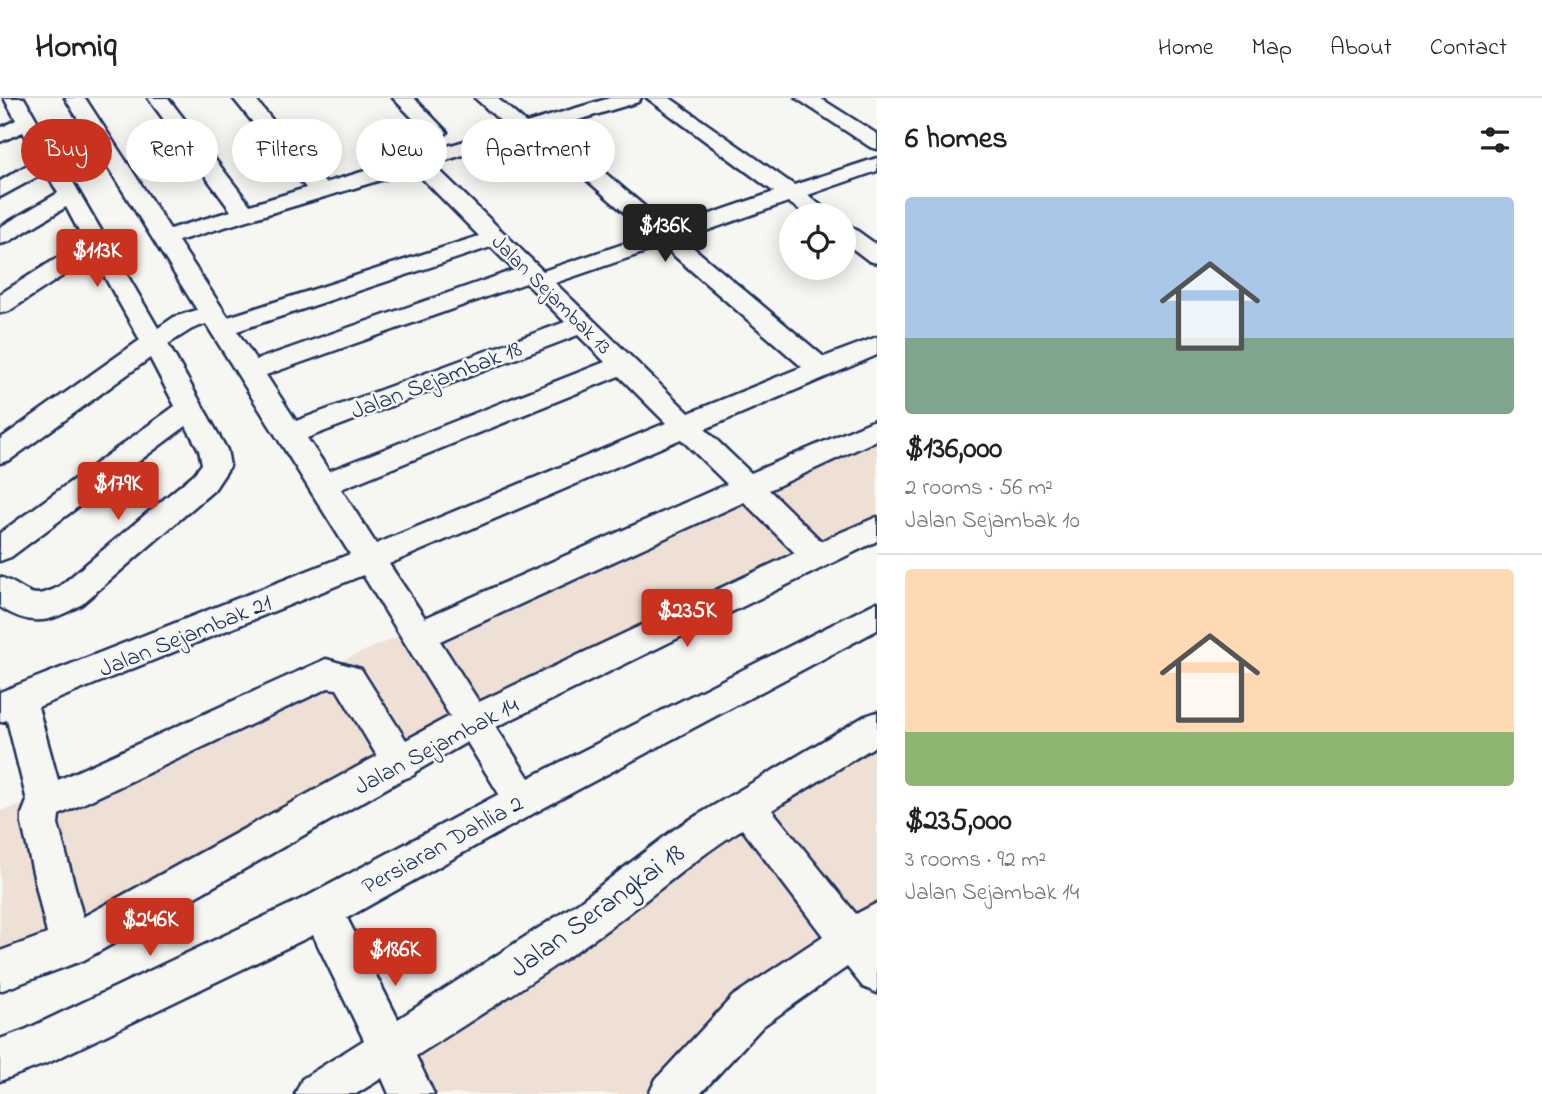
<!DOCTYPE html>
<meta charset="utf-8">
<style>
body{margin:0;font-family:"Indie Flower",sans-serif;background:#f2f2f2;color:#222;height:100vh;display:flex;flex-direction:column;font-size:26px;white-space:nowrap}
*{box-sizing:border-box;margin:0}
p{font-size:23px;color:#767676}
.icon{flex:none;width:38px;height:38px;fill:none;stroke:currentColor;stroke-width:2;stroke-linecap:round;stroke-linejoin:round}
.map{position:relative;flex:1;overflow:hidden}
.side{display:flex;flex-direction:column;background:#fff;width:665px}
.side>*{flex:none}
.top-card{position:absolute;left:21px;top:21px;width:665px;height:63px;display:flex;gap:14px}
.buttons{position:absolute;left:779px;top:105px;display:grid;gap:14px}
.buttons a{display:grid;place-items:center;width:77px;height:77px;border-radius:50%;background:#fff;box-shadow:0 4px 18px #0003;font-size:35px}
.price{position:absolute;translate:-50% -60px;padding:0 16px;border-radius:7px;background:#c8321e;color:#fff;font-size:23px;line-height:46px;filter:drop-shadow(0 2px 4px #0008)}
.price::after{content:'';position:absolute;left:50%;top:42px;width:21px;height:16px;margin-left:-10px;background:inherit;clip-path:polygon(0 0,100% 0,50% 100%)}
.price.selected{background:#222;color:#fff}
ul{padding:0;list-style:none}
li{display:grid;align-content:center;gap:14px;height:371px;padding:0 28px}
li+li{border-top:2px solid #e0e0e0}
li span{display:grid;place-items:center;height:217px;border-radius:7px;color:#555}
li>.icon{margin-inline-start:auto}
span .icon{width:126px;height:126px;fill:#fffc;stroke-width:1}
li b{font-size:30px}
h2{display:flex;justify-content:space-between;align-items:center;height:84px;padding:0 28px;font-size:30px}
.pill{padding:0 24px;border-radius:32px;background:#fff;box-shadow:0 4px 18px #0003;font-size:24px;line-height:63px}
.pill.selected{background:#c8321e;color:#fff}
header{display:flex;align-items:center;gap:42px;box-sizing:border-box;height:98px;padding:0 35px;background:#fff;border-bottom:2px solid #e0e0e0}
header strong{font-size:33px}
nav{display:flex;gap:38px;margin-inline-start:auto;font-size:24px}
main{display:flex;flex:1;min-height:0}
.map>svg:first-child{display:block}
</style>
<header>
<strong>Homiq</strong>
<nav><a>Home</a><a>Map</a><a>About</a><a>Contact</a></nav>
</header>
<main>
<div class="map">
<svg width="877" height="996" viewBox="0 0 877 996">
<rect width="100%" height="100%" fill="#f6f6f2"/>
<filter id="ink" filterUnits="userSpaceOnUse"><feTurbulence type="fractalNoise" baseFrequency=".0143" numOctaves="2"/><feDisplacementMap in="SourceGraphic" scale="14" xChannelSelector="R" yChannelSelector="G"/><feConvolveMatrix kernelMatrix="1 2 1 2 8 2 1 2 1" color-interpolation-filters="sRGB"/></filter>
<g filter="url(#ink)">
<path fill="#eee0d4" d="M877 326V440L503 618 0 887V713L34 704 300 581 584 458Z
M877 618V835L754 919 681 996H425L393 930Z"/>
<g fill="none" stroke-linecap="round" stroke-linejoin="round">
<g stroke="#1b2f5e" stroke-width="5">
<path id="minor" d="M4 0H24L158 230 174 219 197 212 65 0H85L170 131 231 113 148 0H168L250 107 306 90 233 0H254L325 85 508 30 475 0H497L526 25 610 0H641L638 4 552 30 670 130 774 94 647 0H670L794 87 877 60V73L808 97 832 117H807L788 104 683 141 824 259 877 239V257L705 331 751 375 877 321V342L769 392 821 443 877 419V443L496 629 529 680 877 504V532L536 714 347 820 398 921 579 804 676 730 865 618 877 614V647L772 712 856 816 877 805V895L863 889 847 869 763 928 700 996H649L656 981 733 898 823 838 742 731C692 762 651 800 604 834 543 877 479 918 416 958L434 996H389L382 980 356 996H295L302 981 364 942 313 837 50 964 0 983V941L27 931 308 798 499 696 467 644 415 674 414 677 401 682 84 862 0 893V853L47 836 22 726V716L27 703 7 622 0 624V594L350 456 206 226 192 231 168 246 227 352 230 368 214 392 82 506C51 524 32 530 0 509V479C29 489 28 506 60 488L194 376 202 366 199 352 186 328 11 459 0 463V435L175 308 150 260 10 362 0 365V341L140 242 93 158 9 213 0 215V196L84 143 66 109 8 144 0 146V129L58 95 46 74 0 99V83L38 61 23 34 0 44V30L16 22ZM534 36 650 137 543 173 433 66ZM414 72 479 138 228 219 178 143ZM663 148 802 269 689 315 555 185ZM491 149 514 172 256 262 237 233ZM526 185 565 224 296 323 266 277ZM578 237 605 264 329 373 307 340ZM619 278 666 325 376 446 341 391ZM681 341 727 386 425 520 389 466ZM744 404 795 455 479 604 440 543ZM363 477 450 618 406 642 361 571 326 561 58 682 38 609ZM328 590 337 591 377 658 83 819 58 726 59 717Z
M393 0H414L447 34 444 38H430Z
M796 0H820L877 36V51L870 49Z
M844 127 852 129 877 147V165L869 163 844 144Z"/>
</g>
<use href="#minor" fill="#f6f6f2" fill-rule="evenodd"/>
</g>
</g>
<g text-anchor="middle" stroke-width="5" stroke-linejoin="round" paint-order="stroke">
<g font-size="21" fill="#1b2f5e" stroke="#f6f6f2">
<text transform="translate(552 196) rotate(45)" y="7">Jalan Sejambak 13</text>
</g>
<g font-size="24" fill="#1b2f5e" stroke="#f6f6f2">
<text transform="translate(436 281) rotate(-21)" y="8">Jalan Sejambak 18</text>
<text transform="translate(185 537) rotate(-22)" y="8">Jalan Sejambak 21</text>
<text transform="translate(436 647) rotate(-28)" y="8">Jalan Sejambak 14</text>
<text transform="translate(442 746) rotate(-29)" y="8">Persiaran Dahlia 2</text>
</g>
<g font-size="28" fill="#1b2f5e" stroke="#f6f6f2">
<text transform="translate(596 811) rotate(-36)" y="10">Jalan Serangkai 18</text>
</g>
</g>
</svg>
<div class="buttons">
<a><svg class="icon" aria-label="locate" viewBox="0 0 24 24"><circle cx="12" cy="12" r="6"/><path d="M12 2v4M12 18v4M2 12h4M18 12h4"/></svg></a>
</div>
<b class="price selected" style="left:665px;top:166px">$136K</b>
<b class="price" style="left:97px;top:191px">$113K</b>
<b class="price" style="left:118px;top:424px">$179K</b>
<b class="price" style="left:687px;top:551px">$235K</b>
<b class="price" style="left:150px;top:860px">$246K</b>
<b class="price" style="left:395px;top:890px">$186K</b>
<div class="top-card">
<a class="pill selected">Buy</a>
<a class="pill">Rent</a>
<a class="pill">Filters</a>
<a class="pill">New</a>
<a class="pill">Apartment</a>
</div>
</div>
<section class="side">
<h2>6 homes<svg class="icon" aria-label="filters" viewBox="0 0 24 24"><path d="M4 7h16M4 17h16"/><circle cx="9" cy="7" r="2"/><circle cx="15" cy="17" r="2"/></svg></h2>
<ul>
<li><span style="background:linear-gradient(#a9c7e8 65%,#7fa58c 0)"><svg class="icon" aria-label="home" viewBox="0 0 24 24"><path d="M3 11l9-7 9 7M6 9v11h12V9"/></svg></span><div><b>$136,000</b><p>2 rooms · 56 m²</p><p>Jalan Sejambak 10</p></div></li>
<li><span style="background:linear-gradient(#ffd9b3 75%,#8fb573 0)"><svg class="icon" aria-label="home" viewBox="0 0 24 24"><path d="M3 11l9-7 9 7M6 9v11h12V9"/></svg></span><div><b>$235,000</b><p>3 rooms · 92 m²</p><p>Jalan Sejambak 14</p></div></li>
</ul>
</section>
</main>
